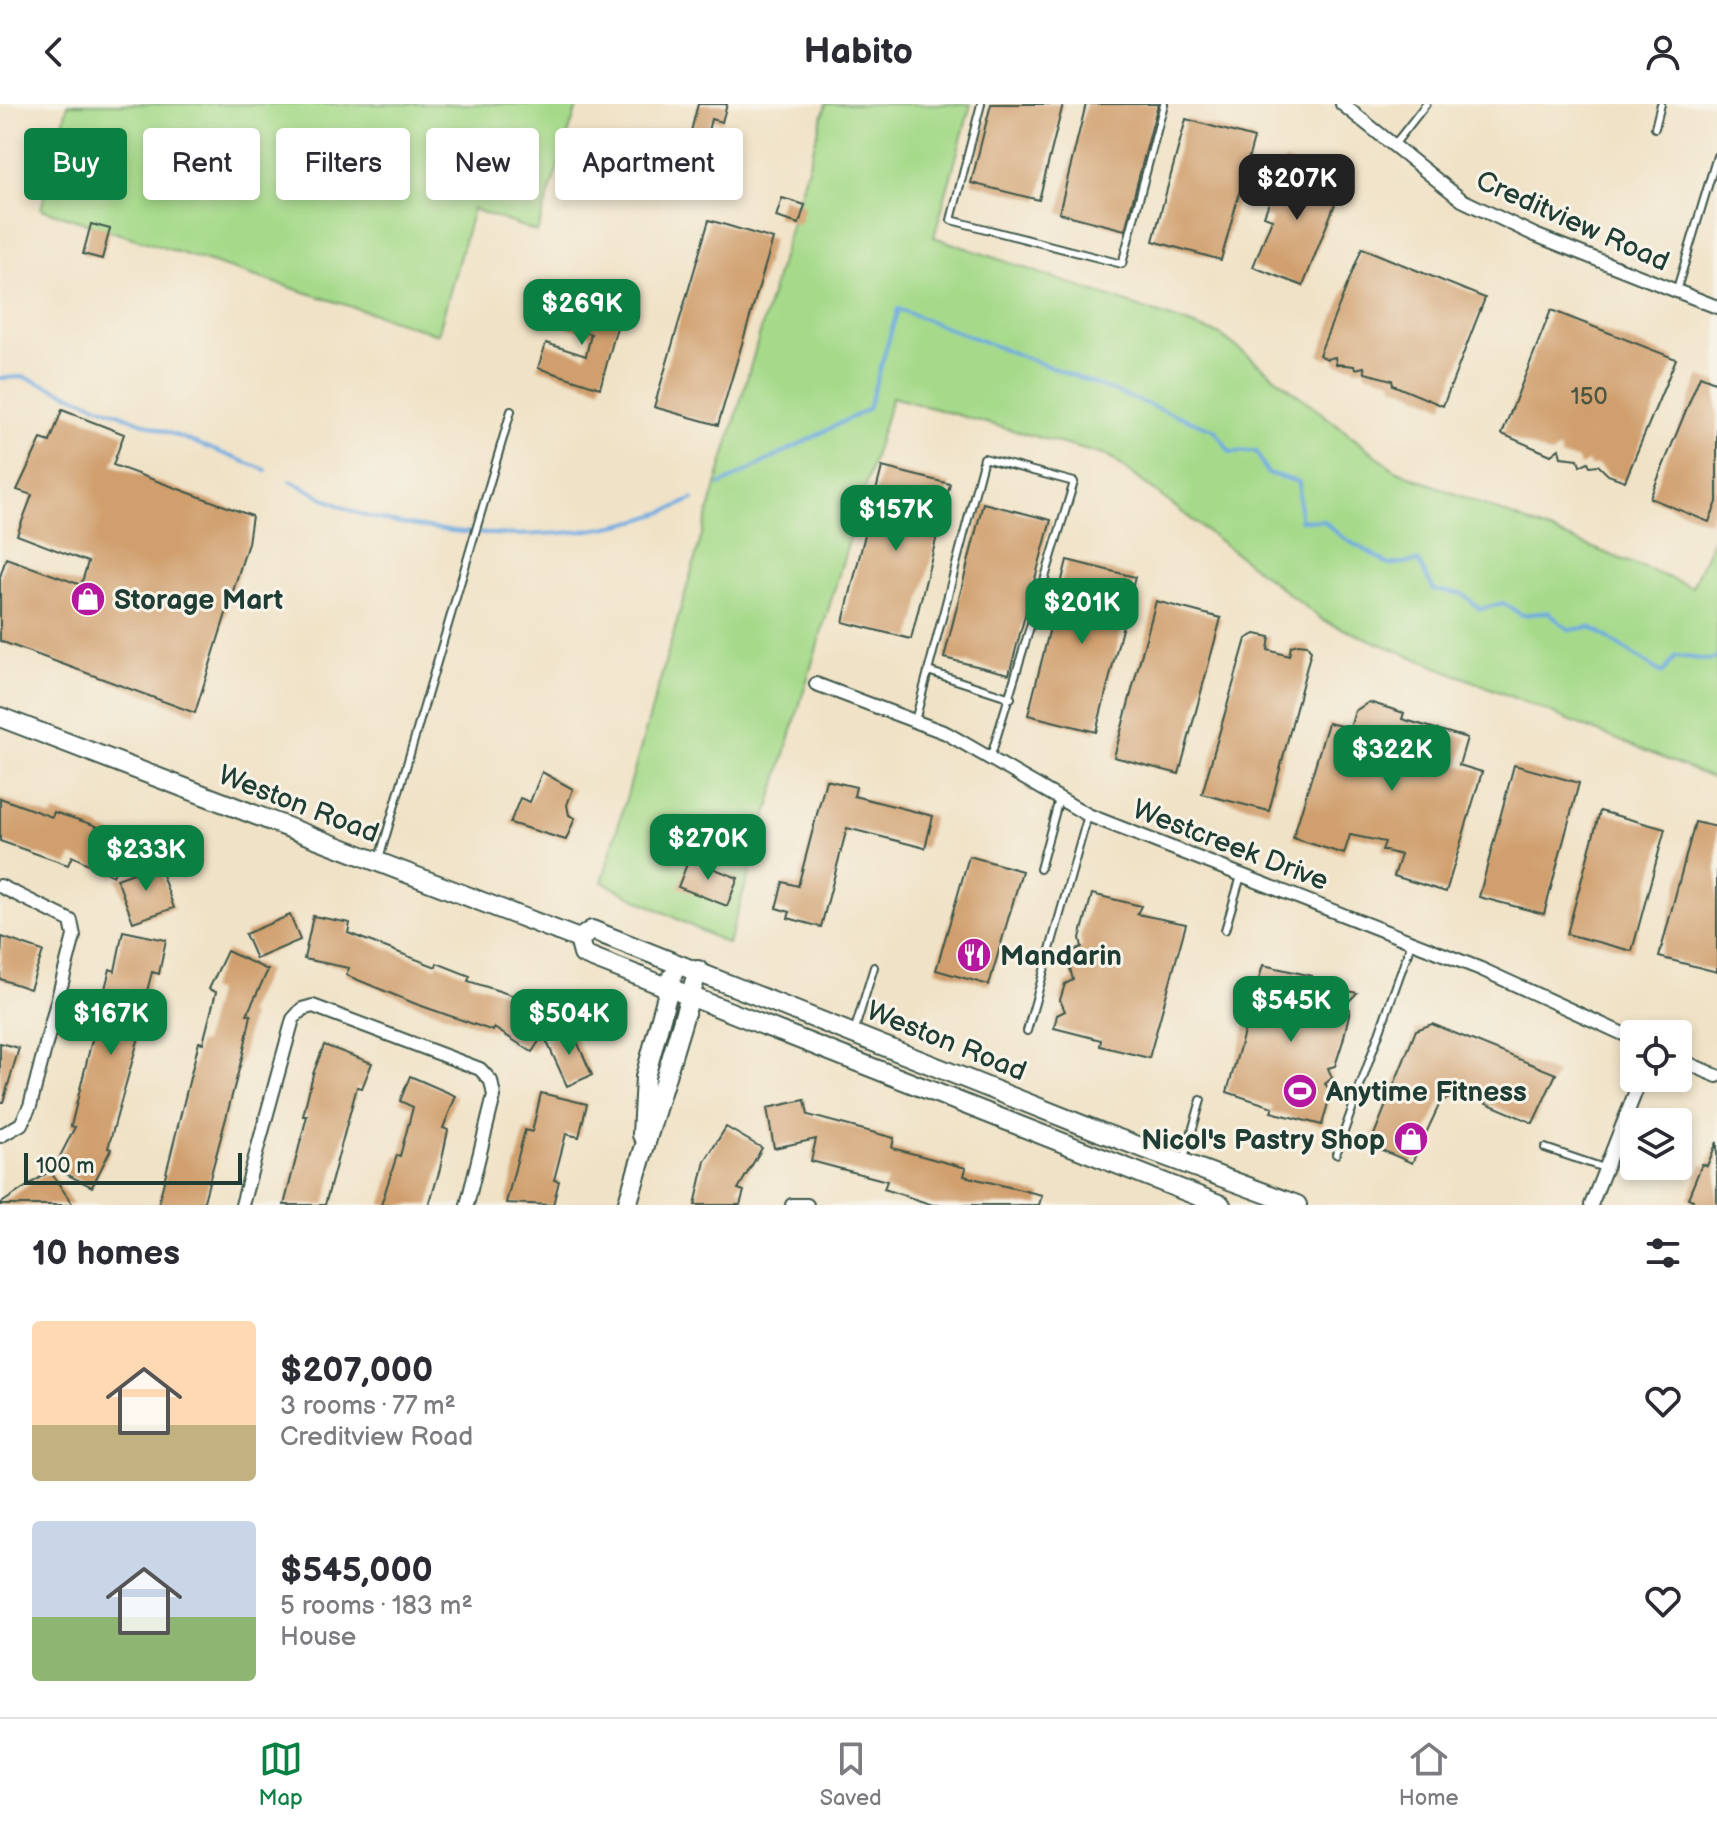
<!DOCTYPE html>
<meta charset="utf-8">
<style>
body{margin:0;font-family:"Balsamiq Sans",sans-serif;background:#f2f2f3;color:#2b2b33;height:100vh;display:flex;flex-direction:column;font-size:30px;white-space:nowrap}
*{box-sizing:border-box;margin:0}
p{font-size:26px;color:#7c7c81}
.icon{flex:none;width:44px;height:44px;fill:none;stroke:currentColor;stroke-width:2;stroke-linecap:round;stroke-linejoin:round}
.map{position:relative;height:1101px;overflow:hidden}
.sheet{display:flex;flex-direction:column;background:#fff;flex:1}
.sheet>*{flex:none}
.top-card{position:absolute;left:24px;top:24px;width:800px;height:72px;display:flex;gap:16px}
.tools{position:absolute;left:1620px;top:916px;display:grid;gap:16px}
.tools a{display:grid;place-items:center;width:72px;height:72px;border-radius:8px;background:#fff;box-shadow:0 4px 12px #0003;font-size:40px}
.scale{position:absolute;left:24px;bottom:20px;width:218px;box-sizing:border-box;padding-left:8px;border:4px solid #1f3d34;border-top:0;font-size:22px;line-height:28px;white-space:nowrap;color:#1f3d34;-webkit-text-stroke:6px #f7f3e8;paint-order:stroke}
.price{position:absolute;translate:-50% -68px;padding:0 18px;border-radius:16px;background:#0b8043;color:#fff;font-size:26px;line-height:52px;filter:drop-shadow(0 2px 4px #0008)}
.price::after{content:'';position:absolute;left:50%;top:48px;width:24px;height:18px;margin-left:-12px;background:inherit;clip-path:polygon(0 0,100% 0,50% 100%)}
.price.active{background:#222;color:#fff}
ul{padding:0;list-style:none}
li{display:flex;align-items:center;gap:24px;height:200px;padding:0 32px}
li span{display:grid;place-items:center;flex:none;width:224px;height:160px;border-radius:8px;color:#555}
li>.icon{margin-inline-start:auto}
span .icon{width:96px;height:96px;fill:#fffc;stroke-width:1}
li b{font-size:34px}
h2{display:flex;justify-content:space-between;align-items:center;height:96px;padding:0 32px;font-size:34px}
.tag{padding:0 28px;border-radius:8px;background:#fff;box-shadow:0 4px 12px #0003;font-size:28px;line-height:72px}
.tag.active{background:#0b8043;color:#fff}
header{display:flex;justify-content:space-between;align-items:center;height:104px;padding:0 32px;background:#fff;font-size:36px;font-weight:700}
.dock{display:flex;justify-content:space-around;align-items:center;height:112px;border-top:2px solid #e1e1e2;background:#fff;font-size:22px;color:#7c7c81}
.dock a{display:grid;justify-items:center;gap:4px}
.dock .active{color:#0b8043}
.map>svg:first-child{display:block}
</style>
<header><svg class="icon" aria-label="back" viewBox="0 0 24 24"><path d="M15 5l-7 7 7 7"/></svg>Habito<svg class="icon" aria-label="person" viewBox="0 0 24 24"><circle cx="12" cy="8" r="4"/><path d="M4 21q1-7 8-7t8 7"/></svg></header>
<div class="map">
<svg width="1717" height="1101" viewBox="0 0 1717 1101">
<rect width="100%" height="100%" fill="#f7f3e8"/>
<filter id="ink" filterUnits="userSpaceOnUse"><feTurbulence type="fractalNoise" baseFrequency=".0125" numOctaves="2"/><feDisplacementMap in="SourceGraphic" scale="16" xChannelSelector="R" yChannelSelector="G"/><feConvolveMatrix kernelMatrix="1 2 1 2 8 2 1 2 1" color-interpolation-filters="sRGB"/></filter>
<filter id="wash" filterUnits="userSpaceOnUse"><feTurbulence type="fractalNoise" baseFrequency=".006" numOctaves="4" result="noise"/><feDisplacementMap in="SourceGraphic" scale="32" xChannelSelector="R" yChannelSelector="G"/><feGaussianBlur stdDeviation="1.8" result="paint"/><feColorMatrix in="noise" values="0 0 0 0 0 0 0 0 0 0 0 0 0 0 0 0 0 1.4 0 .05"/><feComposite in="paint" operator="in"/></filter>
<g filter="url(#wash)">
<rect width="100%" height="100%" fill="#f0e2c6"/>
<path fill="#a6da8a" stroke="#628c5f" stroke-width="2" d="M68 0H578L537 128 473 105 438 230 41 105Z
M826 0H971L934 133 1221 231 1395 366 1692 483 1717 426V676L1324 517 1110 353 892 293 728 840 602 778Z"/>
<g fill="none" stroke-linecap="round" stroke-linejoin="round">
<path stroke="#70aae0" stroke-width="4" d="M0 274 24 273 266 366
M290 377C317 389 346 408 374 414 472 436 603 442 693 395
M720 381 868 305 898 205 1215 326 1230 348 1256 347 1267 369 1299 378 1300 416 1324 417C1347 441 1363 442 1389 461L1418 457 1434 486 1463 490 1480 505 1503 499 1522 511 1548 508 1569 526 1591 523 1662 569 1676 552 1710 556 1717 553"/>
</g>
<g id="blocks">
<path fill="#d09f6d" d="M698 0H727L722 18 711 15 705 39 689 35Z
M991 0H1063L1039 96 971 79Z
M1086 0H1158L1125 126 1059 109Z
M1186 15 1254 34 1221 156 1153 137Z
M1285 57 1343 79 1303 182 1253 163 1272 115 1264 112Z
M782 94 805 101 799 120 776 113Z
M709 116 773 135 718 321 654 303Z
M91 120 110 125 102 155 83 150Z
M1362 144 1485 194 1443 302 1393 281 1392 276 1365 269 1364 263 1355 265 1354 262 1336 260 1335 253 1327 255 1319 251Z
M561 200 619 216 600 284 538 264 546 239 586 252 591 230 553 219Z
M1551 206 1676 255 1625 377 1608 371 1598 361 1590 362 1588 358 1580 362 1578 355 1561 353 1559 345 1551 351 1502 330Z
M1700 272 1717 279V398L1709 418 1650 394Z
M62 306 124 330 113 361 252 412 248 439 195 609 0 537V473L6 454 81 481 88 458 17 431 32 391 17 386 41 335 50 338Z
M882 363 950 380 911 535 843 518Z
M983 399 1051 416 1009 570 944 554Z
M1067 456 1135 473 1096 628 1028 611Z
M1156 497 1221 514 1179 670 1114 653Z
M1255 530 1270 533 1268 546 1289 552 1291 542 1298 540 1307 541 1311 547 1269 707 1202 690 1246 535Z
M1369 598 1404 609 1402 615 1467 634 1459 661 1482 668 1446 788 1394 772 1401 751 1382 746 1385 738 1350 731 1344 750 1293 734 1328 619 1350 624 1355 607Z
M1514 661 1579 679 1544 810 1479 793Z
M542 668 573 685 567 701 569 711 575 714 566 736 510 719 520 694 530 698Z
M826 676 856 683 854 692 933 712 925 744 847 724 821 823 788 814 790 808 776 804 783 778 798 782Z
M0 694 52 713 54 708 94 721 129 738 113 772 72 752 68 761 0 737Z
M1600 707 1665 725 1632 847 1567 830Z
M1695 718 1717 723V868L1659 853Z
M969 752 1022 767 989 881 936 866Z
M689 755 738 774 727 802 678 783Z
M158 760 174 804 133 818 117 775Z
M1092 790 1141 802 1137 810 1186 820 1149 954 1100 942 1101 936 1054 924 1057 911 1065 907 1060 896 1065 880 1073 876 1070 864 1075 846 1082 843 1080 834Z
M290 811 300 836 256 855 245 830Z
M313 812 350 819 348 829 436 863 437 859 470 872 468 877 524 895 554 914 532 948 494 924 493 927 416 900 346 871 349 864 304 855Z
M123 827 166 836 159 870 152 868 140 914 144 915 108 1044 111 1045 92 1083 54 1064 75 1023 71 1022 90 944 110 865 115 867Z
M2 833 43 847 30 885 0 875Z
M227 847 268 866 247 910 251 911 243 950 204 1097 200 1101H158L199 938 203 939 216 888 209 885Z
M1263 861 1312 872 1310 877 1357 889 1345 901 1350 906 1343 937 1335 962 1328 964 1332 974 1325 980 1331 988 1322 1021 1271 1008 1273 1003 1227 988Z
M1432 920 1556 970 1533 1019 1463 989 1441 997 1412 1059 1370 1041 1416 926Z
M571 924 592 971 567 982 546 936Z
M0 939 19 944 3 998H0Z
M324 941 372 959 362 984 357 983 325 1101H284L307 1012H303L313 970Z
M410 972 456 992 443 1024 448 1026 440 1065 429 1101H381L397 1051 400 1052 413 1003 400 997Z
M541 989 587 1000 579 1033 566 1030 554 1076 559 1077 553 1101 506 1099 525 1026 532 1028Z
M805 996 808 1011 894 1034 892 1044 966 1064 964 1072 1042 1091 1039 1101H933L884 1085 887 1077 811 1057 816 1035 774 1044 767 1004Z
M726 1023 762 1044 738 1085 744 1087 740 1101H695L705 1057Z
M1717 1038V1101H1691L1693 1096 1688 1094 1702 1060 1707 1062Z
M50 1067 73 1101H0V1100Z"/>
</g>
</g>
<g filter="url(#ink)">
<use href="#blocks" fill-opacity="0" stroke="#3e564a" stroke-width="2"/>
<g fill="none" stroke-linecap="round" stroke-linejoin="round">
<g stroke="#3e564a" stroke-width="10">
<path id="lane" d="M981 0 951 116 1122 160 1164 0
M1655 24 1661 0
M1394 41 1426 0
M1676 188 1717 52
M928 567 1011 594
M915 617 984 354 1074 378 990 655
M379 755 511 307
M1040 765 1059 695
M1225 826 1241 772
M1027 927 1088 711
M854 928 874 863
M1545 1044 1604 1064
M1336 1050 1412 837
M1184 1055 1201 996"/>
</g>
<g stroke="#3e564a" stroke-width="16">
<path id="street" d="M1342 0 1462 96 1535 131 1717 203
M816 580 946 629 1088 711 1481 865 1634 935
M0 782 71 817 74 832 30 1002 21 1020 0 1032
M1678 955 1717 972
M242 1101 293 915 302 905 313 902 480 965 491 977 494 992 467 1101
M792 1101H807
M1591 1101 1641 974"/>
</g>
<g stroke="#3e564a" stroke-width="22">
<path id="secondary" d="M0 613 579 835
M579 835 592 826 1100 1028 1297 1101
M579 835 583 850 1221 1101
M642 1031 645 973 672 873
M627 1101 698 866"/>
</g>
<use href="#lane" stroke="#fff" stroke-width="6"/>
<use href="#street" stroke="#fff" stroke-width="12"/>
<use href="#secondary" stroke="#fff" stroke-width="18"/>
</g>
</g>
<defs>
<g id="shop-disc" transform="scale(1.8)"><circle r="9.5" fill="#b5179e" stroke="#f7f3e8"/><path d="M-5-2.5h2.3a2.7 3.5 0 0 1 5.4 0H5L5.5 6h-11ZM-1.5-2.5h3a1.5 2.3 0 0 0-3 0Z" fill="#fff"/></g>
<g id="restaurant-disc" transform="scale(1.8)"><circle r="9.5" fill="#b5179e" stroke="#f7f3e8"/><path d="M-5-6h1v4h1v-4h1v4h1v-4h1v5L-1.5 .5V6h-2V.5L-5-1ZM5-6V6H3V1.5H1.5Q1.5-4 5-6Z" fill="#fff"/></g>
<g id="stadium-disc" transform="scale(1.8)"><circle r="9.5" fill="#b5179e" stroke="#f7f3e8"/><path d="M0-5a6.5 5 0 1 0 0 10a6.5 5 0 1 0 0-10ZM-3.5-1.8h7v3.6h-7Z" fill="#fff"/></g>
</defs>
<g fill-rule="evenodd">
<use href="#shop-disc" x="88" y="495"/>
<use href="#restaurant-disc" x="974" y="851"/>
<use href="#stadium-disc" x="1300" y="987"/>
<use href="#shop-disc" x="1411" y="1035"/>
</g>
<g text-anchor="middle" stroke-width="6" stroke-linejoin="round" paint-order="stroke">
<g font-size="24" fill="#4b5642">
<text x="1589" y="300">150</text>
</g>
<g font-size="28" fill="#1f3d34" stroke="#f7f3e8">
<text transform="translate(1573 116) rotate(24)" y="10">Creditview Road</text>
<text transform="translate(299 699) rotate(21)" y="10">Weston Road</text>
<text transform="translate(1231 740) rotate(21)" y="10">Westcreek Drive</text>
<text transform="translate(947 936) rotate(22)" y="10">Weston Road</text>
</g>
<g font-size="28" font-weight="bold" fill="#1f3d34" stroke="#f7f3e8" text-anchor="start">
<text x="114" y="505">Storage Mart</text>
<text x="1000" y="861">Mandarin</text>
<text x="1326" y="997">Anytime Fitness</text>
<text x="1385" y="1045" text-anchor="end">Nicol's Pastry Shop</text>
</g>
</g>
</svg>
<div class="tools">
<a><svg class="icon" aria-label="locate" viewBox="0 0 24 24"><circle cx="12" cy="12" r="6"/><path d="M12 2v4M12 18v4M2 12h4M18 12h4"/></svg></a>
<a><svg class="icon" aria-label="layers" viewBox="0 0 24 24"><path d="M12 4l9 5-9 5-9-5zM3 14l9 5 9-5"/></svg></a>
</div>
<div class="scale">100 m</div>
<b class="price active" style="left:1297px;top:118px">$207K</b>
<b class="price" style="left:582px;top:243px">$269K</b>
<b class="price" style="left:896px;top:449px">$157K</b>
<b class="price" style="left:1082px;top:542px">$201K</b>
<b class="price" style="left:1392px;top:689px">$322K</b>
<b class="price" style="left:708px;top:778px">$270K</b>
<b class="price" style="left:146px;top:789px">$233K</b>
<b class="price" style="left:1291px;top:940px">$545K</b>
<b class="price" style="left:111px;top:953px">$167K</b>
<b class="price" style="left:569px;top:953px">$504K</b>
<div class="top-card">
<a class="tag active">Buy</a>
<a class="tag">Rent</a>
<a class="tag">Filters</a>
<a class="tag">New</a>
<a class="tag">Apartment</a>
</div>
</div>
<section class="sheet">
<h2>10 homes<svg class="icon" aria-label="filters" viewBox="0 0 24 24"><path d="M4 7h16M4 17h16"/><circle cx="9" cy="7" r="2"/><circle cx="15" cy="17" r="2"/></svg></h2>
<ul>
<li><span style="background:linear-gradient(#ffd9b3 65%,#c2b280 0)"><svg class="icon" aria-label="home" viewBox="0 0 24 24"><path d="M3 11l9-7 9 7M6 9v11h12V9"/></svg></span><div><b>$207,000</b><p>3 rooms · 77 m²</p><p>Creditview Road</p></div><svg class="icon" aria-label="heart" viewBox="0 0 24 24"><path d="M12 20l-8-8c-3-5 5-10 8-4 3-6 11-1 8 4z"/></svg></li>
<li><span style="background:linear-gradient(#c9d6e8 60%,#8fb573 0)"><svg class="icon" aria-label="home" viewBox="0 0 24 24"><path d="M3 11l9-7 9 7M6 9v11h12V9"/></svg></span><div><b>$545,000</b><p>5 rooms · 183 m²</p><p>House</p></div><svg class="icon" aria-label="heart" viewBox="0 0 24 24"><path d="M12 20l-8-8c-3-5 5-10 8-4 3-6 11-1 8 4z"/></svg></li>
</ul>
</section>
<nav class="dock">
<a class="active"><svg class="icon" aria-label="map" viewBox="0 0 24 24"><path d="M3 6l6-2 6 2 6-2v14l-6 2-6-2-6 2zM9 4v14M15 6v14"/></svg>Map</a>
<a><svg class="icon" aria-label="saved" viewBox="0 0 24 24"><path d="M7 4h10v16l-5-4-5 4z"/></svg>Saved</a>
<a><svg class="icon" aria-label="home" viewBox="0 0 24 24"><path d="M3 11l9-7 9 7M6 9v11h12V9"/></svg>Home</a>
</nav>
